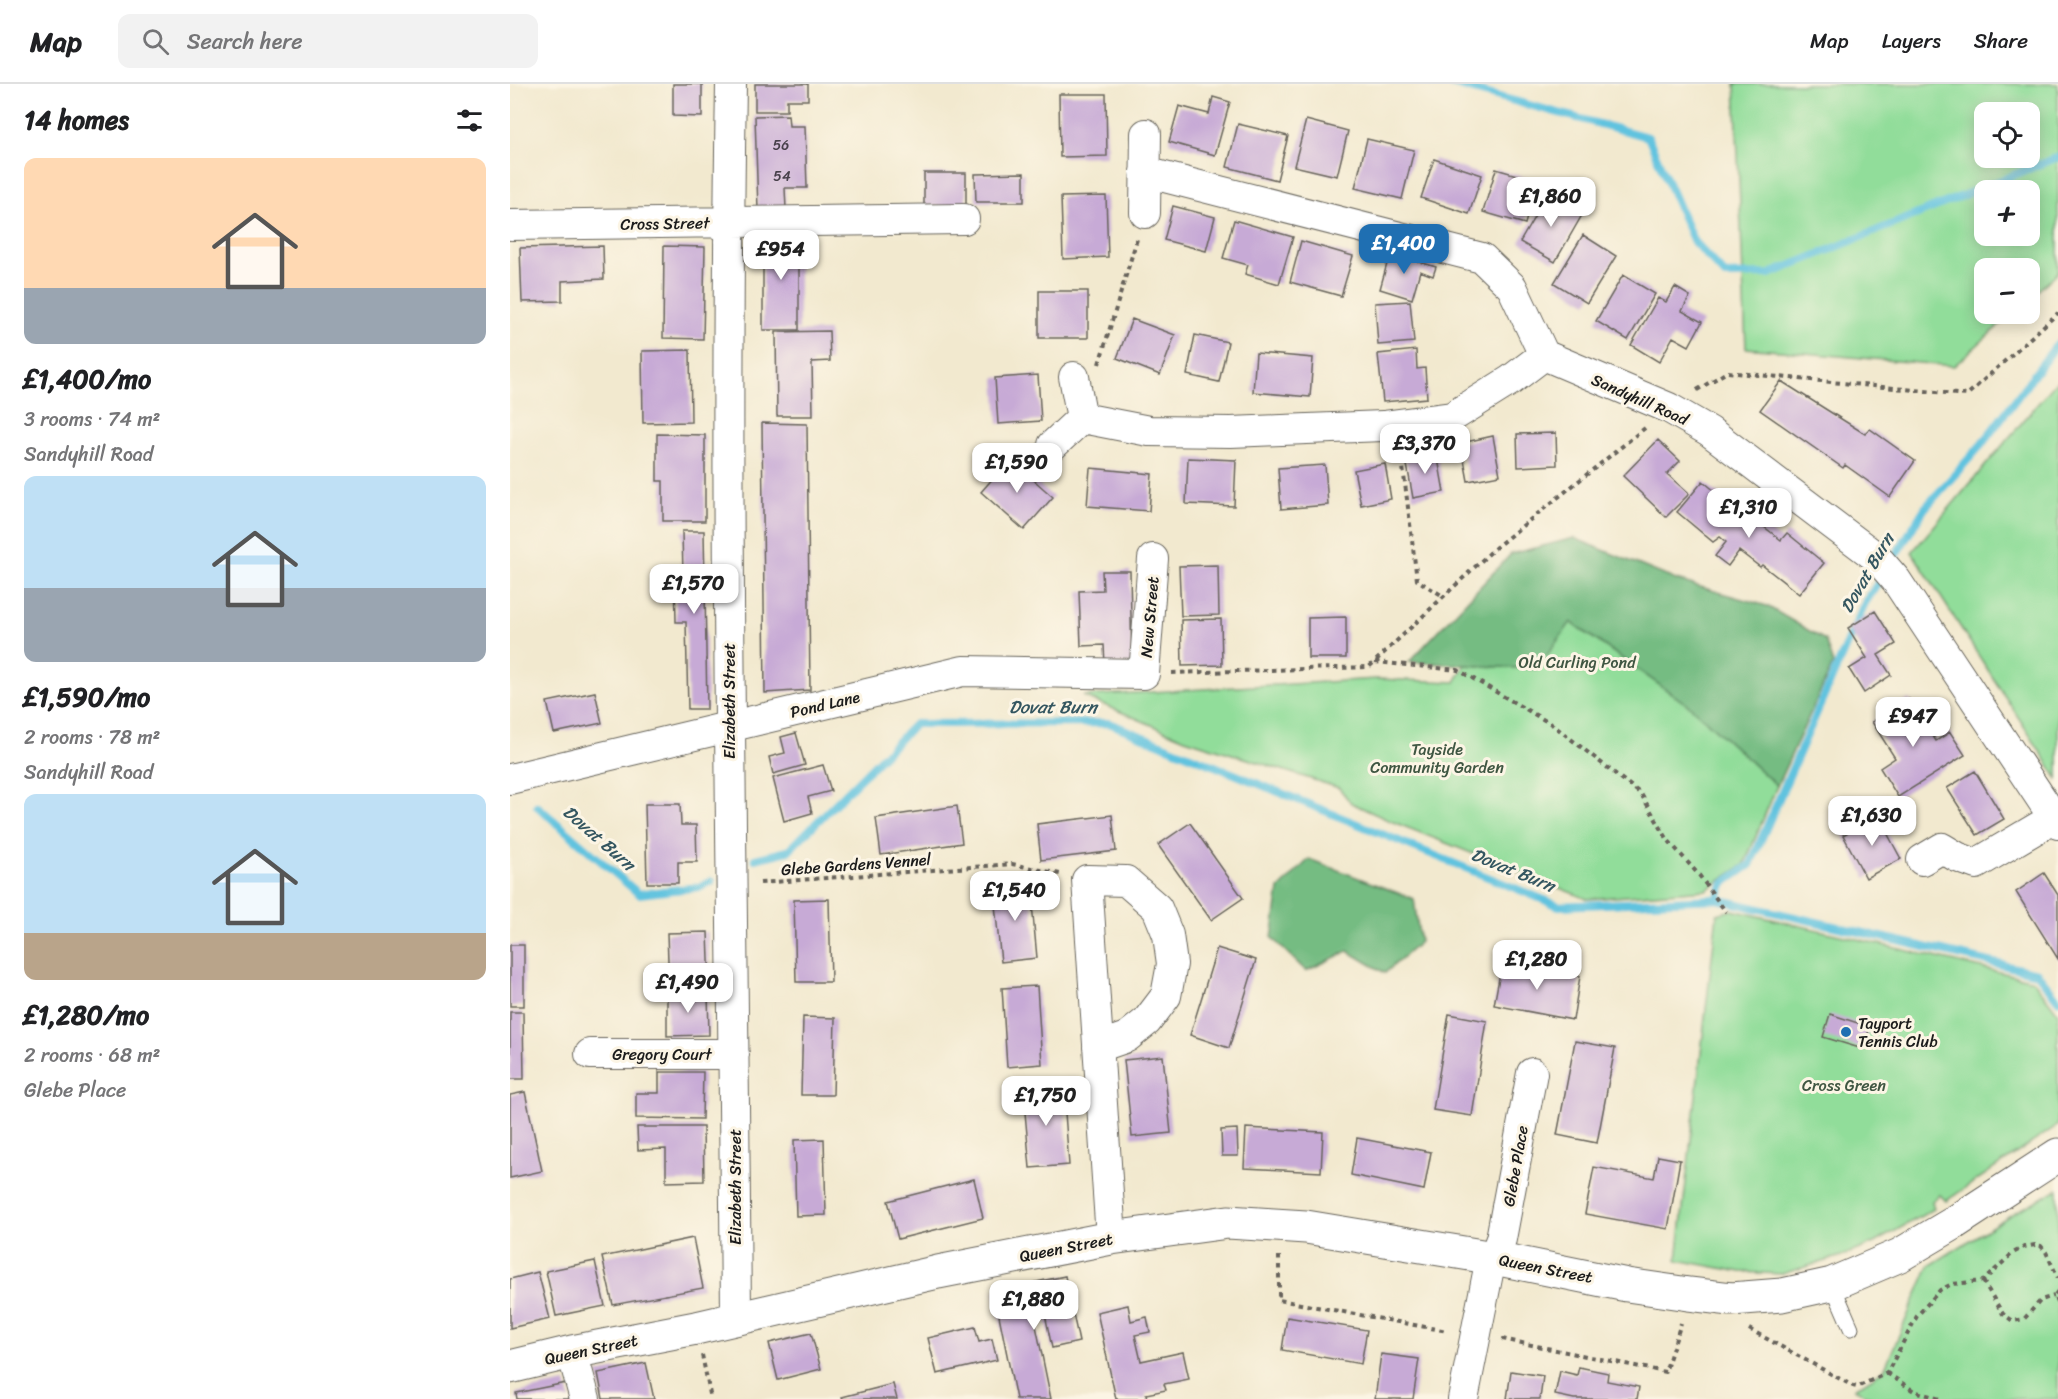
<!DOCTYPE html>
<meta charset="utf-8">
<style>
body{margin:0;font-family:Sriracha,sans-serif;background:#f2f2f2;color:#202124;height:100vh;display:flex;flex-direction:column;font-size:22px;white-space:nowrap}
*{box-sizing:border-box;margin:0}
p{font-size:20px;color:#757577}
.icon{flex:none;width:33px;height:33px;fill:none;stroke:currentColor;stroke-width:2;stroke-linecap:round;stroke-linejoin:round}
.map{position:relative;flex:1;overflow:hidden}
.panel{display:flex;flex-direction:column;background:#fff;width:510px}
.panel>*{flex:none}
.tools{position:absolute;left:1464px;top:18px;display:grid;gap:12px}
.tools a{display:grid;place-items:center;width:66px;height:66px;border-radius:12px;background:#fff;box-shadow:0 3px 15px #0003;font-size:30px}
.price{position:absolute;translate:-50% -51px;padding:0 14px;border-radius:12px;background:#fff;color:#222;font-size:20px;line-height:39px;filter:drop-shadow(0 2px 3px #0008)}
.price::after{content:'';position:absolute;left:50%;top:36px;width:18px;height:14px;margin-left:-9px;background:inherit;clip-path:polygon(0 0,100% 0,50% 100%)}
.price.selected{background:#1f6fb2;color:#fff}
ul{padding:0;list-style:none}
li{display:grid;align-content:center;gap:12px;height:318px;padding:0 24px}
li span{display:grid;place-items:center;height:186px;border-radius:12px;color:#555}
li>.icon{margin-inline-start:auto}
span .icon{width:108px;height:108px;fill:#fffc;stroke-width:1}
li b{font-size:26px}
h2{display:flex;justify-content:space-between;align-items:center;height:72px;padding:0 24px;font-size:26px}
header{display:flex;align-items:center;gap:36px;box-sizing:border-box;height:84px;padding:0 30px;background:#fff;border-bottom:2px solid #e0e0e0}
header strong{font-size:28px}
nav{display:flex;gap:33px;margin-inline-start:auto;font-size:21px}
.search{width:420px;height:54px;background:#f2f2f2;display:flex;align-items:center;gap:15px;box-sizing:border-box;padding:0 21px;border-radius:12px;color:#757577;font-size:22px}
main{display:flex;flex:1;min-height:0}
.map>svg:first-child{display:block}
</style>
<header>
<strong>Map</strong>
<div class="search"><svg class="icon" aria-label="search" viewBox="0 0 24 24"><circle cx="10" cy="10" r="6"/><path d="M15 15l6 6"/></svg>Search here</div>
<nav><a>Map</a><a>Layers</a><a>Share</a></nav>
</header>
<main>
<section class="panel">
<h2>14 homes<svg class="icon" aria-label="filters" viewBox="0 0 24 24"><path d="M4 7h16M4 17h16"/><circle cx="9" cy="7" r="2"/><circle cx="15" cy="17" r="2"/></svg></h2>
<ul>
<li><span style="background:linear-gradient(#ffd9b3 70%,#9aa5b1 0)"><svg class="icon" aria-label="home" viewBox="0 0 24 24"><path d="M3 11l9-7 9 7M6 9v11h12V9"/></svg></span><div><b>£1,400/mo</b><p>3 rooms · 74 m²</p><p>Sandyhill Road</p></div></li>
<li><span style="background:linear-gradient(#bfe0f5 60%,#9aa5b1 0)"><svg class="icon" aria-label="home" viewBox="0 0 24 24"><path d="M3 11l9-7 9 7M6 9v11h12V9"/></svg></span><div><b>£1,590/mo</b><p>2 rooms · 78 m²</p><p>Sandyhill Road</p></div></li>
<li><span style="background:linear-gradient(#bfe0f5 75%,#b9a48a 0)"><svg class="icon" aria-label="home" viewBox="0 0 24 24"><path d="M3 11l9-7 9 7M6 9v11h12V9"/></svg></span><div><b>£1,280/mo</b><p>2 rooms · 68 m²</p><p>Glebe Place</p></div></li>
</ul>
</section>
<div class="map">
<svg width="1548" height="1315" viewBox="0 0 1548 1315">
<rect width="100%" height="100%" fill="#fcf5e5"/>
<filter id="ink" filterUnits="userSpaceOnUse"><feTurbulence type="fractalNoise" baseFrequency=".0167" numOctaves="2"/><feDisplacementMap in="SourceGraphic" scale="12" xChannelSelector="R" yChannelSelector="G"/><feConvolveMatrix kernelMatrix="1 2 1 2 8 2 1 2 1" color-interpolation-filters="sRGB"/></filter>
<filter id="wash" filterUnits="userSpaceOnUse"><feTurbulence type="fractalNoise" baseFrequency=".008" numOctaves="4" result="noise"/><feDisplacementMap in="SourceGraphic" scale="24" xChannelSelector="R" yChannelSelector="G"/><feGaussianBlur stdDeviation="1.35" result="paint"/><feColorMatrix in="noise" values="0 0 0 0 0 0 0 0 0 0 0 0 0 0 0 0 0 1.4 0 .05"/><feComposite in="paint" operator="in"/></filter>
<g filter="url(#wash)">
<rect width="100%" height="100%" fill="#f2e9cf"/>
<path fill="#91dd9a" stroke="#567c5b" stroke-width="1.5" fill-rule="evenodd" d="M1225 0H1548V188L1520 214V184H1474V230H1502L1444 282 1236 264ZM1474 28H1520V74H1474ZM1474 106H1520V152H1474Z
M1548 296V695L1402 468Z
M1060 538 1182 624 1267 702 1234 781 1196 806 1077 815 878 736 841 719 829 704 675 655 573 612 867 595 945 598 955 581 1027 585Z
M1222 826 1523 896 1548 929V1041L1436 1117 1430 1111 1422 1117 1424 1125 1364 1159 1335 1171 1272 1190 1231 1188 1167 1176 1207 830Z
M1548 1105V1315H1365L1344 1305 1374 1286 1419 1182 1502 1130Z"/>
<path fill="#74bc82" stroke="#486c4f" stroke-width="1.5" d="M1064 454 1166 496 1257 522 1315 556 1323 580 1267 702 1182 624 1061 538 1027 585 899 578 1001 470Z
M799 775 904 815 910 858 875 889 838 867 796 887 762 854 769 805Z"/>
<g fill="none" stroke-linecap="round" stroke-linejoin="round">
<path stroke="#61c3df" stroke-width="8" d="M941 0 1138 53 1184 158 1215 191 1260 190 1548 73
M1380 480 1415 424 1472 360 1548 259
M27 722 129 810 189 803 201 797
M245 775 278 767 405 640 599 639 1049 822 1207 815 1527 889 1548 916
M1207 815 1214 799 1240 781 1355 519 1373 491"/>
</g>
<g id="blocks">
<path fill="#c7aad6" d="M163 0H192V33L163 32Z
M245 0H298V16H277V27H245Z
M549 10H596L597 72 550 73Z
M703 13 720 18 705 71 659 58 669 22 699 30Z
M278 31 279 42H295L297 104H275L276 125 248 126 245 32Z
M796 36 838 47 827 92 784 82Z
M728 40 778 52 767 96 717 83Z
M857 55 904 66 892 115 845 104Z
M924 75 972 91 959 130 911 114Z
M986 85 1027 97 1015 140 973 128Z
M414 89H456V123L414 122Z
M514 89V118H466L465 90Z
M1037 111 1072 131 1045 178 1010 158Z
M596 112 598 173 553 175 551 113Z
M663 122 705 133 696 167 654 156Z
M724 136 783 153 769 200 735 190 738 181 713 174Z
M253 148 289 149V246H253Z
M1073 151 1106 172 1077 219 1044 199Z
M791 157 843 172 831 212 780 198Z
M93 162 94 195 52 197V217L12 218 10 164Z
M154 162 195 163 193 255 153 254Z
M880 169 926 183 923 192 910 187 902 215 870 205Z
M1113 191 1145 210 1118 256 1086 237Z
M1165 203 1180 212 1172 227 1192 238 1179 262 1163 253 1149 278 1121 261 1148 214 1156 218Z
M529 207H578V254H529Z
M900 217 904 258 868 261 865 219Z
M622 235 665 251 650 291 607 274Z
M319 247 320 277 302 278 303 332H267L266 248Z
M685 251 718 258 709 298 677 291Z
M180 266 181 338 133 339 132 267Z
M906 266 907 285 915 284 917 314 873 318 868 270Z
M746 269 803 274 800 313 743 308Z
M528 291 531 337 488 340 485 294Z
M1271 297 1355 350 1360 345 1405 377 1380 413 1335 381 1333 384 1250 326Z
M252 339 297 340 300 606 255 609Z
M1046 349 1047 381 1008 383 1007 350Z
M147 350 195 351V437H153V397H147Z
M983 352 990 391 958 397 951 359Z
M1148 356 1170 377 1157 390 1179 410 1156 433 1113 392Z
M927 369 934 408 903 414 896 375Z
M678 374 726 376 724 422 676 420Z
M500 375 543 413 514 446 471 408Z
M875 380 881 415 851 421 844 386Z
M815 381 818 421 771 425 768 384Z
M580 384 642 390 639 427 577 422Z
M1193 397 1229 428 1231 425 1271 456 1277 449 1314 479 1289 510 1252 481 1250 483 1229 467 1218 482 1205 472 1216 458 1210 453 1203 458 1167 428Z
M172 447H194L197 625H178L176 538H166L165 492H173Z
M708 481 709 531 671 532 669 482Z
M592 487H620L622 580 595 581 594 561 571 562 569 507 593 506Z
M1365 527 1386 560 1368 571 1381 591 1354 609 1339 585 1357 574 1338 544Z
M836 533V574H798V534Z
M711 535 712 581 672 582 671 536Z
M85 608 92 639 44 649 37 618Z
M1399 615 1426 657 1440 648 1455 671 1388 713 1370 684 1385 674 1362 638Z
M286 649 295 681 263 690 259 673 275 669 271 653Z
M313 681 321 707 298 713 302 729 274 737 263 694Z
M1465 687 1494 735 1467 751 1437 704Z
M135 720H170L171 741H186L187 778H168V799H137Z
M447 722 452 759 371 771 366 734Z
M602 731 606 767 531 776 527 740Z
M1368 732 1391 775 1356 794 1333 751Z
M680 739 733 814 701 836 648 761Z
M1534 789 1548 811V875L1506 808Z
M520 798 527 874 491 878 483 802Z
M319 815 321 898H286L284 816Z
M198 848 200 904 159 905 157 849Z
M0 861H14V922H0Z
M707 864 746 876 719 964 680 951Z
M992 878 1070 892 1063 936 984 921Z
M527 902 532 980 497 983 492 904Z
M157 909H198L199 951 157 952Z
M0 928H13L14 995H0Z
M939 930 977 937 962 1032 923 1026Z
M1320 930 1360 943 1353 965 1313 953Z
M293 933 325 934 323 1011H291Z
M1065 957 1105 964 1087 1059 1047 1051Z
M653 972 661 1049 622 1053 614 976Z
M149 988H193L192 1035 126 1034V1009H149Z
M553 1003 559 1081 520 1084 513 1006Z
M15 1008 32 1087 0 1094V1011Z
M127 1043H193L194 1097 156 1098V1065L128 1066Z
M736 1044 813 1048 811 1088 734 1084Z
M727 1045 728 1072H712L711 1046Z
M847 1054 921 1068 914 1106 841 1091Z
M314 1055 316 1131 286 1132 284 1056Z
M1148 1072 1170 1076 1158 1145 1075 1130 1084 1083 1144 1094Z
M464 1095 473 1134 388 1155 378 1117Z
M183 1154 193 1204 103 1221 92 1173Z
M85 1177 95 1222 46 1232 36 1187Z
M28 1188 40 1235 0 1244V1195Z
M555 1192 569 1258 542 1264 534 1225 523 1227 541 1315H506L484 1207Z
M618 1221 621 1237 637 1233 640 1248 625 1251 631 1277 673 1268 679 1295 654 1300 656 1306 636 1310 637 1315H606L587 1228Z
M777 1233 857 1246 851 1280 772 1266Z
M465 1243 469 1258 482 1255 487 1276 427 1290 418 1254Z
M301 1249 311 1285 268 1296 259 1259Z
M871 1270 909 1275 903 1315H865Z
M136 1279 144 1315H93L88 1289Z
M1069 1283 1098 1289 1097 1297 1129 1303 1127 1315H1064L1045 1311 1050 1287 1067 1291Z
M1001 1287 1033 1292 1030 1315H997Z
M56 1299 60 1315H7L6 1309Z
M383 1300 387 1315H333L332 1313Z"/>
</g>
</g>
<g filter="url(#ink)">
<use href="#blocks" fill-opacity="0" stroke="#67645b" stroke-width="1.5"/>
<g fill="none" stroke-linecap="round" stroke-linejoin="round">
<g stroke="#67645b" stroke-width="17">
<path id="lane" d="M1322 1200 1341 1244"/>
</g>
<g stroke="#67645b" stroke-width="32">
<path id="street" d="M221 0C214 412 223 823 226 1235
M635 88 972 174 1002 203 1034 271 1159 324 1199 347 1366 473 1386 496 1548 740
M635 129 636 50
M0 141 454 135
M564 293 572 334
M572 334 639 347 721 348 873 342 942 333 1001 296 1034 271
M543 361 572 334
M0 695 453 587 634 590 643 475
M1412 776 1432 764 1447 773 1466 780 1544 734
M588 963 617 953 637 937 656 912 662 880 658 851 647 824 616 797 577 796 601 1154
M80 970H224
M62 1268 75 1315
M953 1315 978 1189 991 1155 1022 989"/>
</g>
<g stroke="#67645b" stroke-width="35">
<path id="secondary" d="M0 1283 62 1268 186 1244 428 1188 601 1154 718 1138 796 1143 984 1174 1117 1201 1179 1210 1221 1215 1272 1211 1322 1200 1390 1171 1444 1139 1548 1071"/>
</g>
<path stroke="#67645b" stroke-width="4" stroke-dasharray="4.5 4.5" stroke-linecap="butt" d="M589 280 627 155
M1187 306 1217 288 1457 311 1548 229
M891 367 907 496 933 512
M865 578 948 586 1043 641 1131 710 1158 756 1189 791 1216 828
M662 589 859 583 986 463 1135 344
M250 799 502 780 550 790
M769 1172V1216L937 1247
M1473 1197 1493 1230 1503 1237 1514 1235 1531 1216 1544 1212
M1548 1207 1544 1212 1548 1219
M1239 1245 1343 1302 1347 1303 1377 1289 1407 1232 1430 1206 1442 1200 1473 1197 1503 1169 1514 1163 1525 1161 1531 1162 1536 1168 1548 1194
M992 1255 1155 1288 1171 1239
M192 1271 201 1315
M1377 1289 1404 1307 1430 1315"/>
<use href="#lane" stroke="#fff" stroke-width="15"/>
<use href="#street" stroke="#fff" stroke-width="30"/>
<use href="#secondary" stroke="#fff" stroke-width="33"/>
</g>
</g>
<circle fill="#1f6fb2" stroke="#fcf5e5" stroke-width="2" cx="1336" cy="948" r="6"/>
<g text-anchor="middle" stroke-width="6" stroke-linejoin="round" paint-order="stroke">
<g font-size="14" fill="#47404a">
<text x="271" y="66">56</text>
<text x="272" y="97">54</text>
</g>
<g font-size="16" fill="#1c1c1c" stroke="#fcf5e5">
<text transform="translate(155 139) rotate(-1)" y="6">Cross Street</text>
<text transform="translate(1130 315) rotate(24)" y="6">Sandyhill Road</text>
<text transform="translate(639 533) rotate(-85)" y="6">New Street</text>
<text transform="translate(219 617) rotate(-90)" y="6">Elizabeth Street</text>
<text transform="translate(315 620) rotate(-13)" y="6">Pond Lane</text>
<text transform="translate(346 780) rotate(-4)" y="6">Glebe Gardens Vennel</text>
<text x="152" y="976">Gregory Court</text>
<text transform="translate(1005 1082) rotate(-80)" y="6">Glebe Place</text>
<text transform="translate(225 1103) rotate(-90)" y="6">Elizabeth Street</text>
<text transform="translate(556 1163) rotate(-11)" y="6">Queen Street</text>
<text transform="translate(1036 1184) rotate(11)" y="6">Queen Street</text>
<text transform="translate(81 1265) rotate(-12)" y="6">Queen Street</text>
</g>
<g font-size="16" fill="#3f5642" stroke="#fcf5e5">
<text x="1067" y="584">Old Curling Pond</text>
<text x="927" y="671">Tayside<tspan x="927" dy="18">Community Garden</tspan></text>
<text x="1334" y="1007">Cross Green</text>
</g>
<g font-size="16" fill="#1c1c1c" stroke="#fcf5e5" text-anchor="start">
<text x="1348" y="945">Tayport<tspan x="1348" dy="18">Tennis Club</tspan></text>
</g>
<g font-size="18" font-style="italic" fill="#345660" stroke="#fcf5e5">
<text transform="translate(1357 489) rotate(-60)" y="6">Dovat Burn</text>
<text x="543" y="629">Dovat Burn</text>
<text transform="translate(89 754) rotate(41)" y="6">Dovat Burn</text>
<text transform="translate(1003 786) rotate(22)" y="6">Dovat Burn</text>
</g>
</g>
</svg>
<div class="tools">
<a><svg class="icon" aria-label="locate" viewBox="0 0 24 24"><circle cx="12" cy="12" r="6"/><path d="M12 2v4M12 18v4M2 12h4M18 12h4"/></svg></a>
<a>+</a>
<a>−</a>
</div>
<b class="price" style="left:1041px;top:144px">£1,860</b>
<b class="price selected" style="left:894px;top:191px">£1,400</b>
<b class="price" style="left:271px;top:197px">£954</b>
<b class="price" style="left:915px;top:391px">£3,370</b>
<b class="price" style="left:507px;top:410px">£1,590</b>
<b class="price" style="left:1239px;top:455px">£1,310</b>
<b class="price" style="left:184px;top:531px">£1,570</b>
<b class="price" style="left:1403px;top:664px">£947</b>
<b class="price" style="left:1362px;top:763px">£1,630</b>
<b class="price" style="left:505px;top:838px">£1,540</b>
<b class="price" style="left:1027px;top:907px">£1,280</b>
<b class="price" style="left:178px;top:930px">£1,490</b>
<b class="price" style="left:536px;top:1043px">£1,750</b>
<b class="price" style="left:524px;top:1247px">£1,880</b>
</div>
</main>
